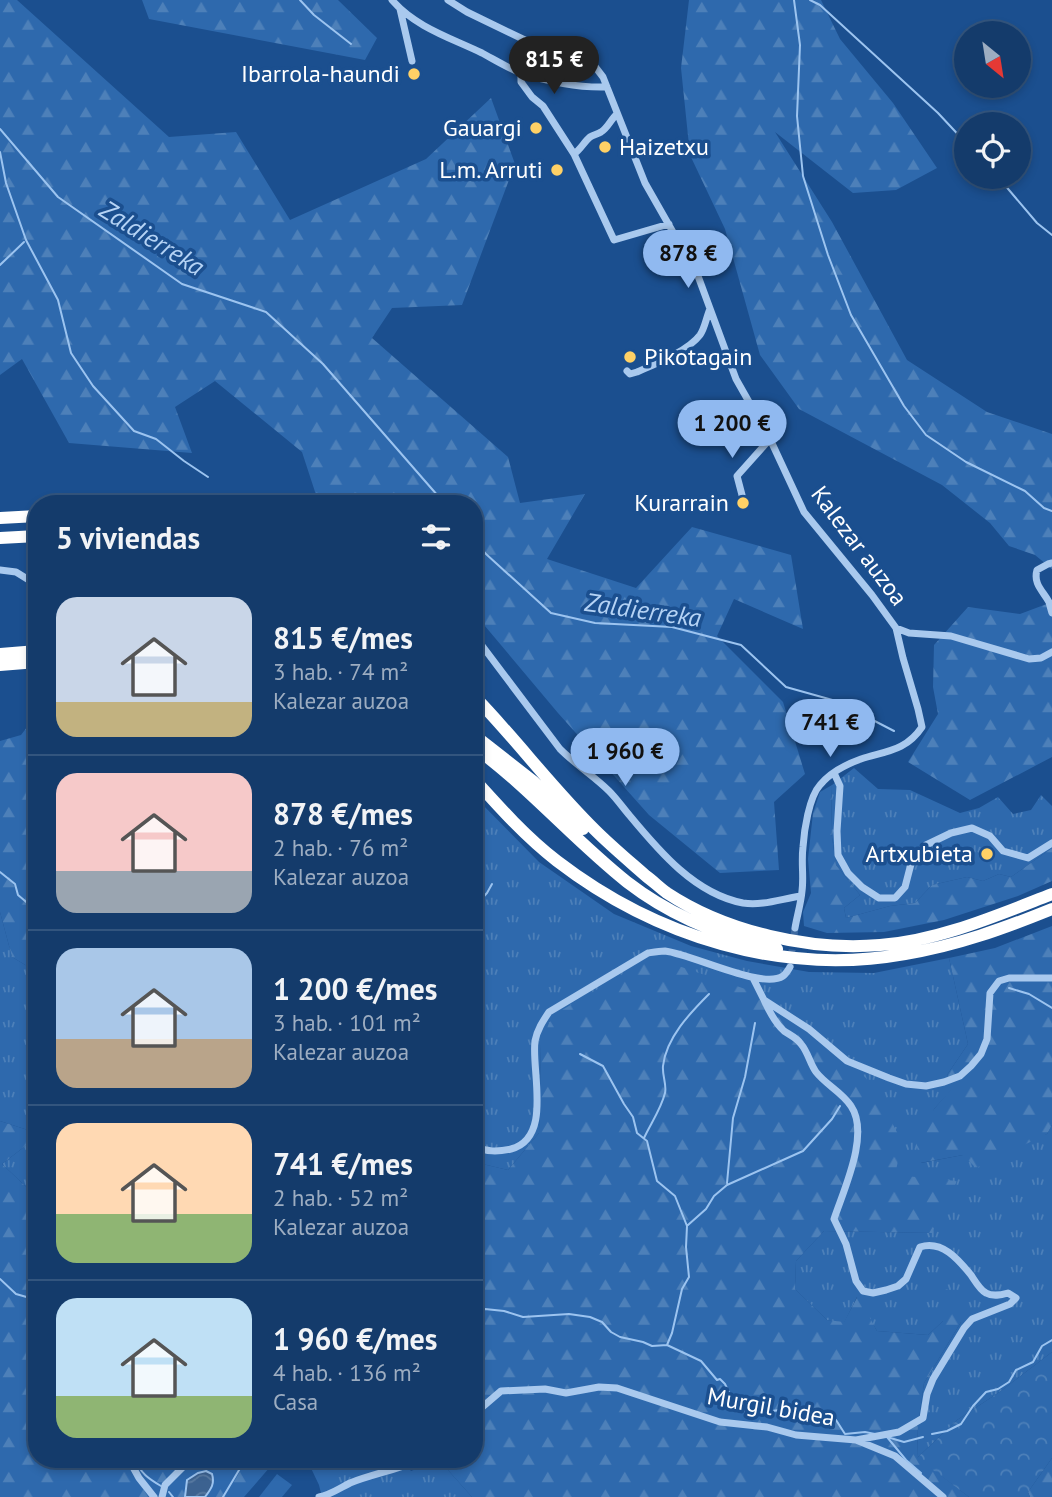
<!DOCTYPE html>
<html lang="es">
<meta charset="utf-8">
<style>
body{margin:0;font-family:"PT Sans",sans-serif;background:#214673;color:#f1f3f6;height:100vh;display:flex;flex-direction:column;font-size:26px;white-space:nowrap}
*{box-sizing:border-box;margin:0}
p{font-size:23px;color:#9dadc1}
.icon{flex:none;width:38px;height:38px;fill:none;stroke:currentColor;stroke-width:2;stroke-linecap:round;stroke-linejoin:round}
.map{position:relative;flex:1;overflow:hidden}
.details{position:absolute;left:28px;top:495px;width:455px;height:973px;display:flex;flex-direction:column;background:#143b6b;border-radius:28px;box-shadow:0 4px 10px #0003,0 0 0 2px #33557e}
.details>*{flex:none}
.needle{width:46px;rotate:150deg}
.controls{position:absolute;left:954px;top:21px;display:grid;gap:14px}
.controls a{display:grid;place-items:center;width:77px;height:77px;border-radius:50%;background:#143b6b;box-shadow:0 4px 10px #0003,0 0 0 2px #33557e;font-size:35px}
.price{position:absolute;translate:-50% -60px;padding:0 16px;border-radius:24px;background:#90b9f0;color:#111;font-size:23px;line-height:46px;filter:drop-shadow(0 2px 4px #0008)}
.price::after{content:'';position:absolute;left:50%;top:42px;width:21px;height:16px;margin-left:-10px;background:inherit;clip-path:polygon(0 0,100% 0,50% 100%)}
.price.on{background:#222;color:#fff}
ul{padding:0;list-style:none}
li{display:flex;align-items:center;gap:21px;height:175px;padding:0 28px}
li+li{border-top:2px solid #33557e}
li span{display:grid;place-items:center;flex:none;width:196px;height:140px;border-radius:21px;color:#555}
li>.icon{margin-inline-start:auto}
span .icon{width:84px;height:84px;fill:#fffc;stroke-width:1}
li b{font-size:30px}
h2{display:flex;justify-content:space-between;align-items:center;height:84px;padding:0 28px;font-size:30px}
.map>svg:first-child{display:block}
</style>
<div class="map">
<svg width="1052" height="1497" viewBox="0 0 1052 1497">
<defs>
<pattern id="grass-tufts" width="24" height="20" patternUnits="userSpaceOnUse" patternTransform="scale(1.75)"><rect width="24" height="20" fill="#2e69ad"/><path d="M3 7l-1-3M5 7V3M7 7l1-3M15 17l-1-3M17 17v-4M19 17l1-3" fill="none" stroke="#4d80b9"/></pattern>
<pattern id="forest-firs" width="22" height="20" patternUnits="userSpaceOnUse" patternTransform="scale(1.75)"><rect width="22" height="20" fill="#2e69ad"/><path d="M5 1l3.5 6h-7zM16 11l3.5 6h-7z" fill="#4d80b9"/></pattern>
<pattern id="park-crowns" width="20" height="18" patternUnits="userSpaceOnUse" patternTransform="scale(1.75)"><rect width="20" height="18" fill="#2e69ad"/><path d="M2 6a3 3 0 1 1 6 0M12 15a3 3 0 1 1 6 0" fill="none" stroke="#4d80b9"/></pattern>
<pattern id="water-waves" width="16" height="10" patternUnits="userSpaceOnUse" patternTransform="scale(1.75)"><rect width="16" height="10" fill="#3c6290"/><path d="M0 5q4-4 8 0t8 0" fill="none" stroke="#597aa1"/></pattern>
</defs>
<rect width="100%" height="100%" fill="#1b4f8f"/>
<path fill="url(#grass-tufts)" d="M854 768 878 789 910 790 960 813 979 808 998 797 1013 814 1031 810 1041 795 1052 806V848L1011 877 999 874 983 881 967 877 932 885 915 903 890 906 846 918 844 908 860 895 836 865 831 830 832 785Z
M474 796 539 862 614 914 691 946 747 961 809 972 874 973 949 958 968 1044 947 1075 955 1086 934 1109 921 1163 963 1155 1047 1134 1052 1125V1352L1001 1391 957 1420 917 1458 918 1425 924 1383 961 1322 943 1321 928 1335 877 1331 857 1297 844 1323 827 1320 795 1289 796 1261 824 1231 932 1233 894 1175 541 1044 539 1133 508 1170 474 1162V924L483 905 474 897Z
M0 912 12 957 37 972V1133L0 1121Z
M37 1137V1197L2 1164Z
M321 1460H402L411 1471 439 1460 472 1497H322L319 1485 310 1466Z"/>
<path fill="url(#forest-firs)" d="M0 0H17L169 137 236 132 290 220 426 159 491 98 515 164 462 305 392 308 372 338 508 457 520 503 585 494 547 559 636 588 692 527 791 555 803 629 734 599 717 636 783 702 805 774 774 802 779 870 720 873 649 815 558 713 474 613V504H319L302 452 215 381 175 407 192 453 69 443 22 359 0 375Z
M142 0H338L377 38 365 60 149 19Z
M689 0H821L840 39 893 103 937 168 896 190 853 193 775 132 832 222 907 360 987 412 1052 434V569L1035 555 1009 546 990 523 942 485 799 409 760 355 725 229 690 155 681 68Z
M1052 602V757L970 800 908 762 938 714 933 687 934 645 968 607 1020 614Z
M37 720V972L12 957 0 912V741L21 735 31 722Z
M832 785 831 830 836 865 860 895 844 908 846 918 890 906 915 903 932 885 967 877 983 881 999 874 1011 877 1052 848V881L1018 896 944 920 884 932 827 933 804 926 803 912 811 893 808 859 813 813 820 792Z
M1052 926V1125L1047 1134 976 1168 963 1155 920 1163 916 1141 934 1109 954 1086 947 1075 968 1044 949 958 995 948Z
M647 960 670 963 751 991 771 1011 866 1078 885 1109 902 1142 895 1175 957 1181 932 1233 824 1231 796 1261 795 1289 827 1320 844 1322 858 1296 877 1331 928 1335 943 1321 939 1286 958 1294 961 1322 924 1383 918 1425 917 1457 969 1497H472L439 1460H474V1162L508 1170 539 1133 541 1044 549 1023 562 1010Z
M0 1121 37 1133V1137L2 1164 37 1197V1460H276L244 1497H0Z
M1052 1458V1497H1030L1028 1492Z"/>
<path fill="url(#park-crowns)" d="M1052 1352V1458L1028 1492 1030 1497H969L917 1458 957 1420 1001 1391Z"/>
<path fill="#2e69ad" d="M277 1474 292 1485 282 1497H259Z"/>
<path fill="url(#water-waves)" stroke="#9cc4f0" stroke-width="2" d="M206 1471 212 1474C215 1484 211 1489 205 1497H185L187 1480 198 1473Z"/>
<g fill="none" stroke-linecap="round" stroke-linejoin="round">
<path stroke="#9cc4f0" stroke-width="2" d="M300 0 314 15 351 44
M794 0 800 45 797 116 803 176 828 255 851 315 904 406 926 435 966 462 1025 491 1044 508 1052 511
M810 0 820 5 938 113 966 143
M0 129 58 197 182 284 266 312 323 364 445 504
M0 152 6 183 26 240 58 300 71 353 93 386 134 431 156 439 184 461 208 477
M998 177 1037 223 1052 235
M0 265 24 242
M474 539 486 554 551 613 595 623 672 627 741 645 786 687 836 701 894 731
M0 872 15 884 18 895 37 911
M474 907 487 893 492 884
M1009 988 1029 994 1052 1008
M580 1054 603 1066 624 1104 633 1117 637 1133 647 1141 657 1181 675 1196 687 1226 686 1247 689 1277 682 1289 672 1333 667 1345
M644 1138C651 1123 661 1109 665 1093 667 1085 662 1075 663 1066 666 1038 690 1013 709 994
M727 1183 733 1118 745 1077 755 1023
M688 1225 706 1209 714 1196 727 1185 803 1151 832 1119 840 1106
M0 1279 16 1294 37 1300
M474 1312 485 1309 504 1311 523 1317 569 1314 590 1317 602 1322 611 1332 620 1337 643 1342 652 1346 667 1345 701 1361 717 1380 720 1379 725 1384 730 1395 738 1399 751 1402 764 1412 796 1408 836 1420 845 1434 865 1432 875 1434
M932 1434 947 1431 961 1424 973 1406 986 1392 998 1389 1009 1382 1016 1370 1033 1362 1042 1346 1052 1340
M887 1437 904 1442 923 1437
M887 1437 906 1460 921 1473
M136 1460C140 1473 149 1479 161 1486
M169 1492 173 1497
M223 1497 245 1460"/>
<path stroke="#3d69a0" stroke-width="7" stroke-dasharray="7 3.5" stroke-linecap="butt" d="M790 967 795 928"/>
<path stroke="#a9c9ee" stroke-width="7" d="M392 0C415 27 451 38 482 53 495 60 508 68 521 73V82L532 97 543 106 574 154 614 240 669 224
M448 0 467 12 529 42 574 50 593 64 603 77 645 183 698 276 736 379 770 439 804 512 872 595 896 628 903 658 918 709 922 727C906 751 886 751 861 759 847 764 830 773 820 785 809 797 804 831 803 847 801 862 804 877 802 891 801 903 797 916 795 928
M400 9 412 61
M521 73C549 82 578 88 607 87
M574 154C581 149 584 142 590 137 593 135 598 134 601 132 608 128 611 119 617 114
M627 371 630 374 637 372C655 364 688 351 700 335 705 328 706 318 710 309
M742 495 737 476 770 439
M1052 563 1048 564 1037 570C1033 584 1043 591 1049 602 1050 606 1051 610 1052 613
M0 570 16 572 37 585
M896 628 909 633 951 636 1029 659 1041 658 1052 652
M474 635 560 749C576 765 594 776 609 791 617 799 623 808 630 816 659 851 695 894 743 903 762 906 781 899 801 896
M834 773 840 786 837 831 838 855 848 873 862 887 879 898H895L905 887 912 860 926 845 951 833 972 828 990 836 1003 851 1028 858 1052 843
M753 978 764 1000 809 1029 847 1061 889 1078 906 1084 926 1086 944 1082 960 1076 971 1066 981 1054 987 1039 990 993 999 981 1009 978H1052
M764 1000C769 1011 775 1023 784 1031 790 1035 797 1038 801 1044 808 1052 810 1064 816 1072 826 1085 842 1092 851 1106 870 1134 844 1189 834 1219L846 1244 856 1281 863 1291 873 1293 886 1290 898 1286 906 1279 920 1247C942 1240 958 1259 971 1275 975 1281 980 1290 986 1293 993 1297 1001 1295 1008 1293L1016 1298 1010 1304 972 1319 964 1328 933 1379 927 1394 923 1418 899 1432 856 1440
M474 1146C487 1152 497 1152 511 1149 553 1138 531 1071 535 1041 537 1030 543 1021 549 1012L648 953C654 952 659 951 665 951 692 954 762 990 783 976 786 974 788 970 790 967
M474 1417 480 1409 501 1391 545 1389 566 1393 599 1387 617 1388 720 1422 767 1427 796 1435 856 1440 895 1456 943 1497
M129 1460 139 1478 154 1497
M162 1497 165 1485 190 1460
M319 1497C330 1495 340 1488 350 1483 372 1474 397 1470 419 1460"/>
<path stroke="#fff" stroke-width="12" d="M0 518 37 516
M0 538 37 536
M0 654 37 651
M0 665 37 662
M474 696C516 739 552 788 595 830 611 846 629 861 646 876 653 881 660 888 667 893 726 932 810 951 880 945 938 941 998 915 1052 894
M474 735 534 782 583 829
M474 747C529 787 574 840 627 882 671 916 723 937 777 949
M474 779C500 808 526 837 557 861 656 937 782 976 905 954 956 946 1005 928 1052 909"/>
</g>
<g fill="#ffd166" stroke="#1b4f8f" stroke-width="2.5">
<circle cx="414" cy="74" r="7"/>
<circle cx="536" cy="128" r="7"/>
<circle cx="605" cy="147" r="7"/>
<circle cx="557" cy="170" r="7"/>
<circle cx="630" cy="357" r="7"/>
<circle cx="743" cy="503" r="7"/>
<circle cx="987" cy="854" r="7"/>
</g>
<g text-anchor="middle" stroke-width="7" stroke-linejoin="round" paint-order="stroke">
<g font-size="24" fill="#fff" stroke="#1b4f8f" text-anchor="end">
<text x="400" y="82">Ibarrola-haundi</text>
<text x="522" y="136">Gauargi</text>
<text x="619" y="155" text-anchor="start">Haizetxu</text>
<text x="543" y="178">L.m. Arruti</text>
<text x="644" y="365" text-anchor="start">Pikotagain</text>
<text x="729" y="511">Kurarrain</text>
<text x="973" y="862">Artxubieta</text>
</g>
<g font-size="24" fill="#fff" stroke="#1b4f8f">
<text transform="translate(859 546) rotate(53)" y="8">Kalezar auzoa</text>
<text transform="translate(771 1407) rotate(10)" y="8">Murgil bidea</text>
</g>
<g font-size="26" font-style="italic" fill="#b5d3f5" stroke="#1b4f8f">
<text transform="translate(152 238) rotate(32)" y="9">Zaldierreka</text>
<text transform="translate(643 610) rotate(8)" y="9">Zaldierreka</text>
</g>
</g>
</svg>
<div class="controls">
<a><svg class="needle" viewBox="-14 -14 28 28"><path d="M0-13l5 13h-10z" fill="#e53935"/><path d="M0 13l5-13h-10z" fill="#9dadc1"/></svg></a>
<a><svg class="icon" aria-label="locate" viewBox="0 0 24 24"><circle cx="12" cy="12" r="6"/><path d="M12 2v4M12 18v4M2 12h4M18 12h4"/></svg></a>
</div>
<b class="price on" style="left:554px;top:96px">815 €</b>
<b class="price" style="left:688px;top:290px">878 €</b>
<b class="price" style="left:732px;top:460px">1 200 €</b>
<b class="price" style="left:830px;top:759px">741 €</b>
<b class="price" style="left:625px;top:788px">1 960 €</b>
<section class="details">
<h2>5 viviendas<svg class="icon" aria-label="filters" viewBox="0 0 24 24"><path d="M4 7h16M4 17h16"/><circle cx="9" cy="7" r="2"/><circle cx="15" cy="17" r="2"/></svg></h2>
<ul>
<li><span style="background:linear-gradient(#c9d6e8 75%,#c2b280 0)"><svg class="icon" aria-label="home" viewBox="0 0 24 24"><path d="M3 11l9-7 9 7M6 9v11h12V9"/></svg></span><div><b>815 €/mes</b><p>3 hab. · 74 m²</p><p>Kalezar auzoa</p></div></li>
<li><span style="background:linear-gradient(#f6c9c9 70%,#9aa5b1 0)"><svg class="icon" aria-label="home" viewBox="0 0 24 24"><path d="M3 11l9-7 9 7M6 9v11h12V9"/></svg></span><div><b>878 €/mes</b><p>2 hab. · 76 m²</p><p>Kalezar auzoa</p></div></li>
<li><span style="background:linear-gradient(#a9c7e8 65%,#b9a48a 0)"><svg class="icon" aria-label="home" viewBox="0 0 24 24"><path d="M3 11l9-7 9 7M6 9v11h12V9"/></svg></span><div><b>1 200 €/mes</b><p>3 hab. · 101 m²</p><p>Kalezar auzoa</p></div></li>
<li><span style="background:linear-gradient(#ffd9b3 65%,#8fb573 0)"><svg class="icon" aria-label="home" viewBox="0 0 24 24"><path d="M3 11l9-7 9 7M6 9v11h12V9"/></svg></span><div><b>741 €/mes</b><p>2 hab. · 52 m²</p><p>Kalezar auzoa</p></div></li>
<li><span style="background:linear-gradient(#bfe0f5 70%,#8fb573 0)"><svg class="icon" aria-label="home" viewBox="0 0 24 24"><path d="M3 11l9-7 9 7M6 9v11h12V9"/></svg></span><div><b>1 960 €/mes</b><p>4 hab. · 136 m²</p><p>Casa</p></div></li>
</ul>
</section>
</div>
